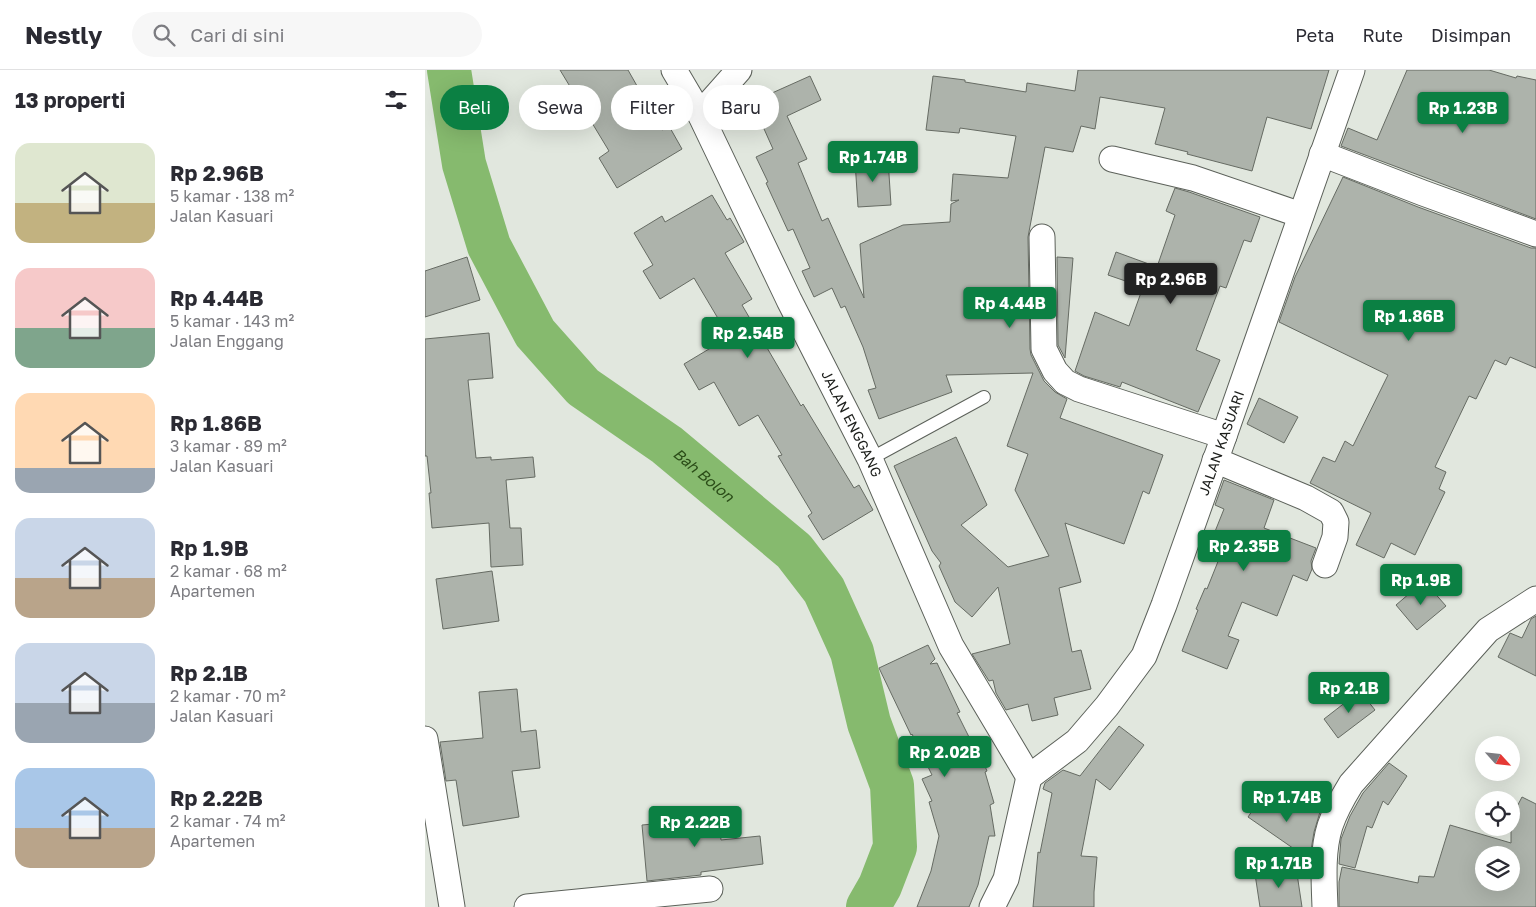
<!DOCTYPE html>
<html lang="id">
<meta charset="utf-8">
<style>
body{margin:0;font-family:"Golos Text",sans-serif;background:#f7f7f7;color:#2b2b33;height:100vh;display:flex;flex-direction:column;font-size:19px;white-space:nowrap}
*{box-sizing:border-box;margin:0}
p{font-size:16px;color:#7c7c81}
.icon{flex:none;width:28px;height:28px;fill:none;stroke:currentColor;stroke-width:2;stroke-linecap:round;stroke-linejoin:round}
.map{position:relative;flex:1;overflow:hidden}
.side{display:flex;flex-direction:column;background:#fff;width:425px}
.side>*{flex:none}
.top-card{position:absolute;left:15px;top:15px;width:475px;height:45px;display:flex;gap:10px}
.needle{width:32px;rotate:117deg}
.tools{position:absolute;left:1050px;top:666px;display:grid;gap:10px}
.tools a{display:grid;place-items:center;width:45px;height:45px;border-radius:50%;background:#fff;box-shadow:0 5px 20px #0002;font-size:25px}
.price{position:absolute;translate:-50% -42px;padding:0 11px;border-radius:5px;background:#0b8043;color:#fff;font-size:16px;line-height:32px;filter:drop-shadow(0 1px 2px #0008)}
.price::after{content:'';position:absolute;left:50%;top:30px;width:15px;height:11px;margin-left:-8px;background:inherit;clip-path:polygon(0 0,100% 0,50% 100%)}
.price.current{background:#222;color:#fff}
ul{padding:0;list-style:none}
li{display:flex;align-items:center;gap:15px;height:125px;padding:0 15px}
li span{display:grid;place-items:center;flex:none;width:140px;height:100px;border-radius:15px;color:#555}
li>.icon{margin-inline-start:auto}
span .icon{width:60px;height:60px;fill:#fffc;stroke-width:1}
li b{font-size:21px}
h2{display:flex;justify-content:space-between;align-items:center;height:60px;padding:0 15px;font-size:21px}
.pill{padding:0 18px;border-radius:22px;background:#fff;box-shadow:0 5px 20px #0002;font-size:18px;line-height:45px}
.pill.current{background:#0b8043;color:#fff}
header{display:flex;align-items:center;gap:30px;box-sizing:border-box;height:70px;padding:0 25px;background:#fff;border-bottom:1px solid #e1e1e2}
header strong{font-size:24px}
nav{display:flex;gap:28px;margin-inline-start:auto;font-size:18px}
.search{width:350px;height:45px;background:#f7f7f7;display:flex;align-items:center;gap:12px;box-sizing:border-box;padding:0 18px;border-radius:28px;color:#7c7c81;font-size:19px}
main{display:flex;flex:1;min-height:0}
.map>svg:first-child{display:block}
</style>
<header>
<strong>Nestly</strong>
<div class="search"><svg class="icon" aria-label="search" viewBox="0 0 24 24"><circle cx="10" cy="10" r="6"/><path d="M15 15l6 6"/></svg>Cari di sini</div>
<nav><a>Peta</a><a>Rute</a><a>Disimpan</a></nav>
</header>
<main>
<section class="side">
<h2>13 properti<svg class="icon" aria-label="filters" viewBox="0 0 24 24"><path d="M4 7h16M4 17h16"/><circle cx="9" cy="7" r="2"/><circle cx="15" cy="17" r="2"/></svg></h2>
<ul>
<li><span style="background:linear-gradient(#dfe7d0 60%,#c2b280 0)"><svg class="icon" aria-label="home" viewBox="0 0 24 24"><path d="M3 11l9-7 9 7M6 9v11h12V9"/></svg></span><div><b>Rp 2.96B</b><p>5 kamar · 138 m²</p><p>Jalan Kasuari</p></div></li>
<li><span style="background:linear-gradient(#f6c9c9 60%,#7fa58c 0)"><svg class="icon" aria-label="home" viewBox="0 0 24 24"><path d="M3 11l9-7 9 7M6 9v11h12V9"/></svg></span><div><b>Rp 4.44B</b><p>5 kamar · 143 m²</p><p>Jalan Enggang</p></div></li>
<li><span style="background:linear-gradient(#ffd9b3 75%,#9aa5b1 0)"><svg class="icon" aria-label="home" viewBox="0 0 24 24"><path d="M3 11l9-7 9 7M6 9v11h12V9"/></svg></span><div><b>Rp 1.86B</b><p>3 kamar · 89 m²</p><p>Jalan Kasuari</p></div></li>
<li><span style="background:linear-gradient(#c9d6e8 60%,#b9a48a 0)"><svg class="icon" aria-label="home" viewBox="0 0 24 24"><path d="M3 11l9-7 9 7M6 9v11h12V9"/></svg></span><div><b>Rp 1.9B</b><p>2 kamar · 68 m²</p><p>Apartemen</p></div></li>
<li><span style="background:linear-gradient(#c9d6e8 60%,#9aa5b1 0)"><svg class="icon" aria-label="home" viewBox="0 0 24 24"><path d="M3 11l9-7 9 7M6 9v11h12V9"/></svg></span><div><b>Rp 2.1B</b><p>2 kamar · 70 m²</p><p>Jalan Kasuari</p></div></li>
<li><span style="background:linear-gradient(#a9c7e8 60%,#b9a48a 0)"><svg class="icon" aria-label="home" viewBox="0 0 24 24"><path d="M3 11l9-7 9 7M6 9v11h12V9"/></svg></span><div><b>Rp 2.22B</b><p>2 kamar · 74 m²</p><p>Apartemen</p></div></li>
</ul>
</section>
<div class="map">
<svg width="1111" height="837" viewBox="0 0 1111 837">
<rect width="100%" height="100%" fill="#e1e7de"/>
<g fill="none" stroke-linecap="round" stroke-linejoin="round">
<path stroke="#86ba6e" stroke-width="44" id="s1" d="M24 0 39 94 64 176 110 263 158 317 242 375 369 481 399 520 427 582 444 653 467 715 470 777 455 816 443 837"/>
</g>
<path fill="#adb3ab" stroke="#666b63" fill-rule="evenodd" d="M135 0H203L237 60 244 56 257 79 192 118 174 88 184 81Z
M653 0H904L886 59 842 47 827 101 762 84 763 82 730 74 740 38 675 27 670 59 656 56 648 82 620 77 603 167 605 279 606 285 619 311 630 322 642 329 635 348 738 385 724 424 718 421 699 474 640 453 656 512 634 518 647 582 656 580 666 619 629 628 633 645 607 651 603 634 581 640 571 623 568 610 564 611 547 584 585 574 573 517 547 547 530 532 514 496 516 493 507 481 469 396 531 367 562 435 536 455 583 497 624 486 590 420 603 384 582 376 608 303 521 305 527 322 454 349 443 320 451 318 438 277 420 236 416 238 407 218 389 227 377 201 385 198 368 159 363 161 341 113 343 112 331 87 348 79 327 32 385 6 396 30 362 46 382 89 373 93 397 151 403 148 439 228 435 174 478 155 525 152 526 134 534 130 526 131 528 104 583 108 591 66 535 58 534 63 501 60 508 6 540 10V12L601 22 602 13 650 21Z
M982 0H1064L1091 8 1092 6 1111 10V149L916 76 923 58 952 70Z
M463 89 466 135 433 137 430 91Z
M918 107 993 137 1106 178H1111V298L1085 287 1081 295 1070 290 1051 329 1044 326 1010 397 1021 402 1014 419 1020 422 990 485 966 473 959 488 931 475 946 443 885 413 898 387 910 392 920 371 928 376 963 305 854 252 870 207Z
M750 118 764 122 835 147 826 172 819 170 801 218 795 216 771 280 795 290 773 342 697 312 695 317 659 306 650 301 670 242 704 256 718 217 683 205 691 182 732 197 750 145 741 141Z
M287 125 302 150 305 148 319 172 300 183 327 229 317 235 376 336 378 334 429 418 434 415 448 440 398 470 383 446 387 443 353 386 357 385 333 345 314 356 289 312 274 320 259 294 304 267 269 208 235 229 218 201 228 195 209 163 237 146 240 152Z
M42 187 55 230 0 247V201Z
M632 187 648 188 640 288 633 275Z
M64 263 68 308 43 310 51 388 66 387V390L108 387 110 407 81 410 85 458H96L98 495 66 497 64 453 7 458 4 423H6L2 386H0V269Z
M834 328 873 347 859 373 822 354Z
M799 410 849 430 839 458 891 478 886 491 887 499 882 511 868 505 852 546 817 532 803 566 814 570 802 599 757 581 773 540 771 539 780 518 782 519 798 479 785 474 799 439 790 435Z
M67 501 74 551 18 559 11 509Z
M999 511 1021 536 992 560 971 535Z
M1111 546V606L1073 587 1085 563 1097 568 1106 549Z
M503 575 510 589 505 594 512 593 535 642 532 643 552 683 554 682 562 701 560 702 569 733 565 735 570 766H564L553 815 544 837H492L506 801 514 766 504 732 507 731 497 709 507 705 487 664 486 665 454 598Z
M92 619 96 662 111 660 115 698 87 701 94 747 38 756 31 710 21 711 15 672 58 668 54 622Z
M935 621 950 640 913 668 899 649Z
M694 656 719 675 685 720 671 709 656 786 672 787 669 822V837H608L613 782 615 783 627 723 618 719 620 713 638 700 655 706Z
M964 693 982 706 963 735 958 731 947 758 942 756 930 798 914 794 916 769 925 746 938 723Z
M840 722 865 738 895 742 889 762 885 786 875 783 823 747Z
M1097 727 1111 734V837H914V812L917 797 993 813 994 806 1009 807 1025 755 1086 773V748ZM1059 785H1086V812H1059Z
M293 739 296 770 335 766 338 794 276 802V805L222 811 217 755 260 751V742Z
M871 797 877 837H835L830 804Z"/>
<g fill="none" stroke-linecap="round" stroke-linejoin="round">
<g stroke="#5c615a" stroke-width="14">
<path id="lane" d="M445 389 559 327"/>
</g>
<g stroke="#5c615a" stroke-width="27">
<g id="street">
<path id="s2" d="M249 0 275 44 364 230 445 389 526 576 604 707"/>
<path d="M275 44 314 0"/>
<path d="M897 84 998 123 1111 164"/>
<path d="M687 89 768 108 876 145"/>
<path d="M617 167 619 279 630 301 640 312 654 319 799 366"/>
<path d="M790 390 881 428 906 442 911 452 910 467 900 495"/>
<path d="M0 669 27 837"/>
<path id="s3" d="M604 707 652 671 682 636 719 586 739 535 799 366 927 0"/>
<path d="M102 837 285 819"/>
<path d="M567 837 581 809 604 707"/>
<path d="M900 837C899 811 897 781 905 756 910 741 918 727 926 714L1063 560 1111 529"/>
</g>
</g>
<use href="#lane" stroke="#fff" stroke-width="12"/>
<use href="#street" stroke="#fff" stroke-width="25"/>
</g>
<g text-anchor="middle" stroke-width="4.5" stroke-linejoin="round" paint-order="stroke">
<g font-size="14" fill="#1b1d1a" stroke="#eef4ec">
<text dy="5" stroke="none"><textPath href="#s2" startOffset="396">JALAN ENGGANG</textPath></text>
<text dy="5" stroke="none"><textPath href="#s3" startOffset="395">JALAN KASUARI</textPath></text>
</g>
<g font-size="15" font-style="italic" fill="#2b4d18" stroke="#eef4ec">
<text dy="5" stroke="none"><textPath href="#s1" startOffset="501">Bah Bolon</textPath></text>
</g>
</g>
</svg>
<div class="tools">
<a><svg class="needle" viewBox="-14 -14 28 28"><path d="M0-13l5 13h-10z" fill="#e53935"/><path d="M0 13l5-13h-10z" fill="#7c7c81"/></svg></a>
<a><svg class="icon" aria-label="locate" viewBox="0 0 24 24"><circle cx="12" cy="12" r="6"/><path d="M12 2v4M12 18v4M2 12h4M18 12h4"/></svg></a>
<a><svg class="icon" aria-label="layers" viewBox="0 0 24 24"><path d="M12 4l9 5-9 5-9-5zM3 14l9 5 9-5"/></svg></a>
</div>
<b class="price" style="left:1038px;top:64px">Rp 1.23B</b>
<b class="price" style="left:448px;top:113px">Rp 1.74B</b>
<b class="price current" style="left:746px;top:235px">Rp 2.96B</b>
<b class="price" style="left:585px;top:259px">Rp 4.44B</b>
<b class="price" style="left:984px;top:272px">Rp 1.86B</b>
<b class="price" style="left:323px;top:289px">Rp 2.54B</b>
<b class="price" style="left:819px;top:502px">Rp 2.35B</b>
<b class="price" style="left:996px;top:536px">Rp 1.9B</b>
<b class="price" style="left:924px;top:644px">Rp 2.1B</b>
<b class="price" style="left:520px;top:708px">Rp 2.02B</b>
<b class="price" style="left:862px;top:753px">Rp 1.74B</b>
<b class="price" style="left:270px;top:778px">Rp 2.22B</b>
<b class="price" style="left:854px;top:819px">Rp 1.71B</b>
<div class="top-card">
<a class="pill current">Beli</a>
<a class="pill">Sewa</a>
<a class="pill">Filter</a>
<a class="pill">Baru</a>
</div>
</div>
</main>
